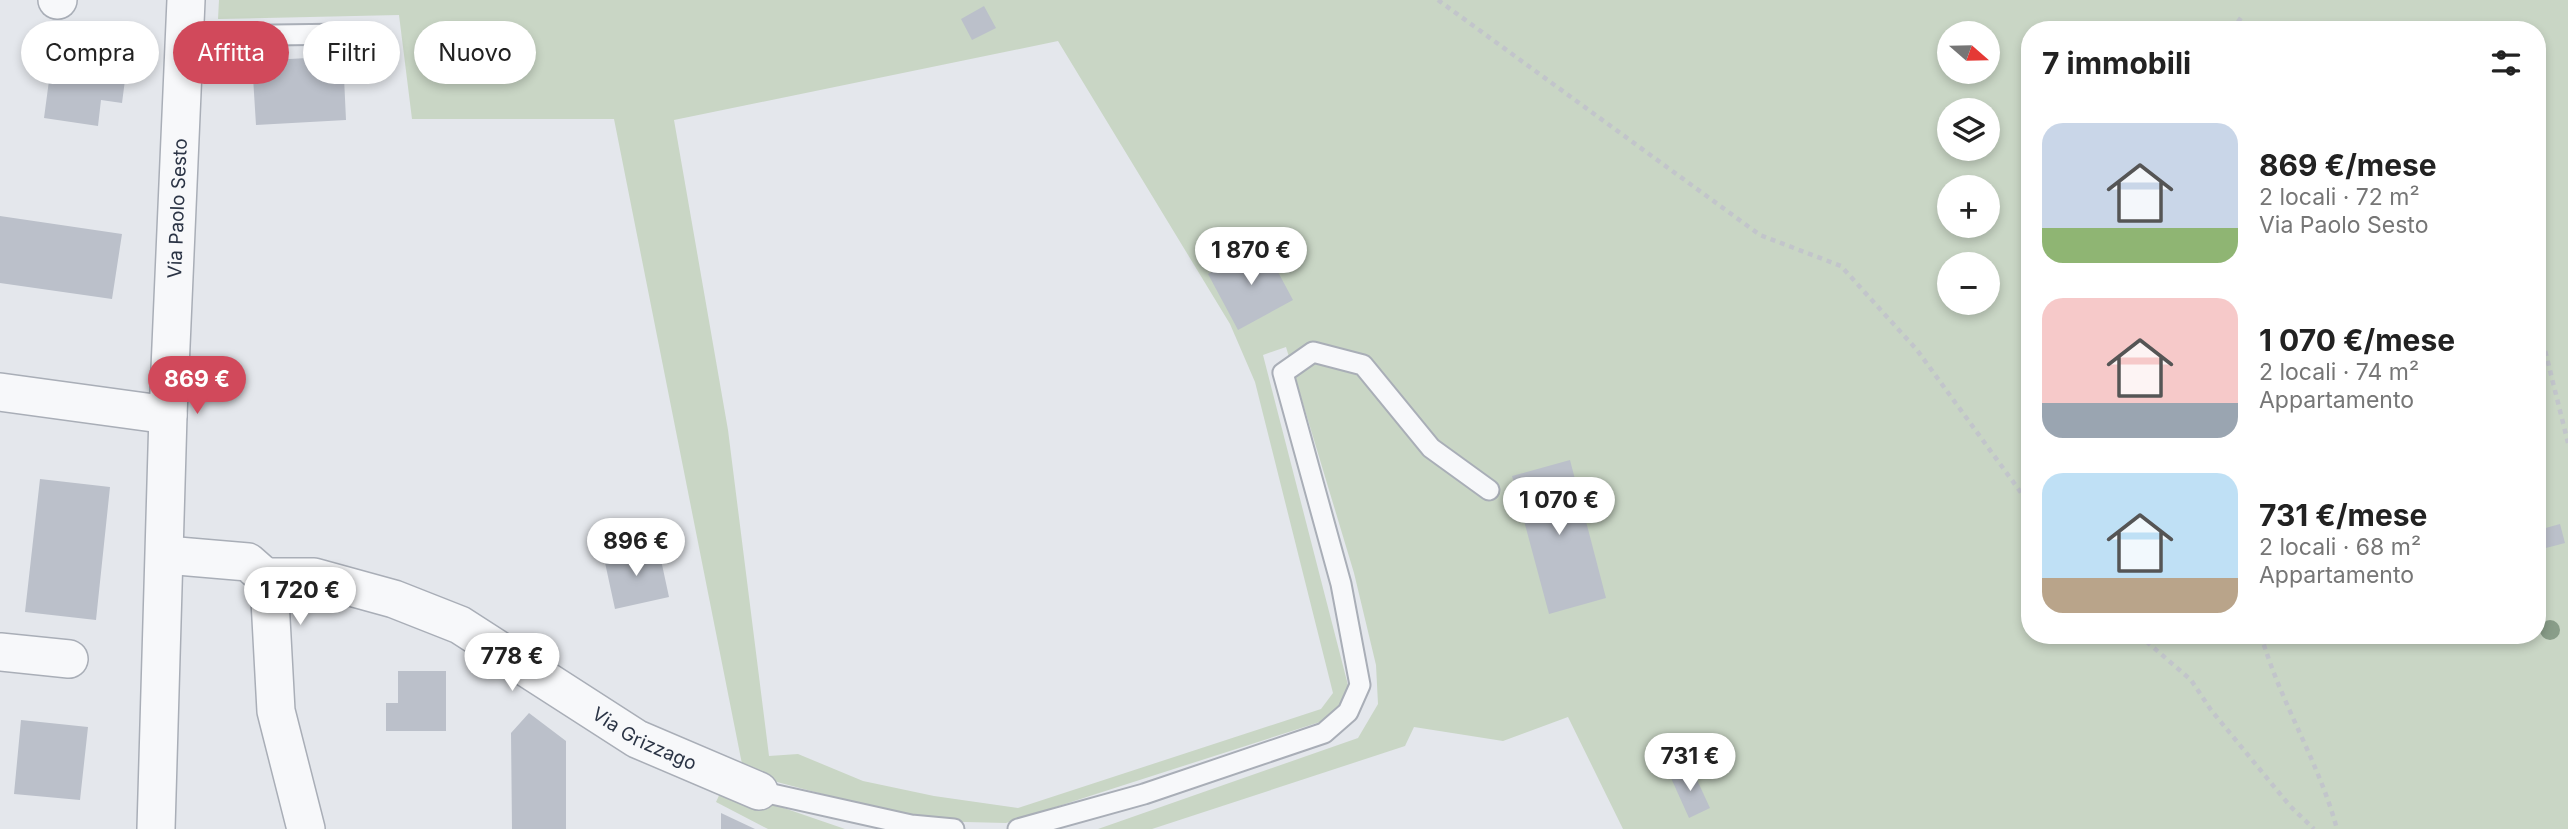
<!DOCTYPE html>
<html lang="it">
<meta charset="utf-8">
<style>
body{margin:0;font-family:Inter,sans-serif;background:#f6f6f6;color:#222;height:100vh;display:flex;flex-direction:column;font-size:26px;white-space:nowrap}
*{box-sizing:border-box;margin:0}
p{font-size:23px;color:#767676}
.icon{flex:none;width:38px;height:38px;fill:none;stroke:currentColor;stroke-width:2;stroke-linecap:round;stroke-linejoin:round}
.map{position:relative;flex:1;overflow:hidden}
.sheet{position:absolute;left:2021px;top:21px;width:525px;height:623px;display:flex;flex-direction:column;background:#fff;border-radius:28px;box-shadow:0 4px 10px #0003}
.sheet>*{flex:none}
.guide{position:absolute;left:21px;top:21px;width:665px;height:63px;display:flex;gap:14px}
.needle{width:46px;rotate:110deg}
.tools{position:absolute;left:1937px;top:21px;display:grid;gap:14px}
.tools a{display:grid;place-items:center;width:63px;height:63px;border-radius:50%;background:#fff;box-shadow:0 4px 10px #0003;font-size:35px}
.price{position:absolute;translate:-50% -60px;padding:0 16px;border-radius:24px;background:#fff;color:#222;font-size:23px;line-height:46px;filter:drop-shadow(0 2px 4px #0008)}
.price::after{content:'';position:absolute;left:50%;top:42px;width:21px;height:16px;margin-left:-10px;background:inherit;clip-path:polygon(0 0,100% 0,50% 100%)}
.price.on{background:#d1495b;color:#fff}
ul{padding:0;list-style:none}
li{display:flex;align-items:center;gap:21px;height:175px;padding:0 21px}
li span{display:grid;place-items:center;flex:none;width:196px;height:140px;border-radius:21px;color:#555}
li>.icon{margin-inline-start:auto}
span .icon{width:84px;height:84px;fill:#fffc;stroke-width:1}
li b{font-size:30px}
h2{display:flex;justify-content:space-between;align-items:center;height:84px;padding:0 21px;font-size:30px}
.tag{padding:0 24px;border-radius:32px;background:#fff;box-shadow:0 4px 10px #0003;font-size:24px;line-height:63px}
.tag.on{background:#d1495b;color:#fff}
.map>svg:first-child{display:block}
</style>
<div class="map">
<svg width="2568" height="829" viewBox="0 0 2568 829">
<rect width="100%" height="100%" fill="#e4e7ec"/>
<path fill="#c9d6c5" fill-rule="evenodd" d="M219 0H2568V829H1623L1568 717 1503 741 1414 727 1405 746 1152 829H1098L1358 738 1378 704 1376 665 1354 573 1286 347 1263 355 1349 689 1339 707 1323 721 1006 823 925 821 777 782 742 764 614 119H412L399 15 218 19ZM2030 30H2538V635H2030ZM1950 33H1988V72H1950ZM1058 41 1230 324 1255 382 1333 693 1321 709 1018 808 934 796 863 781 798 754 769 756 728 430 674 120ZM1950 110H1988V149H1950ZM1950 187H1988V226H1950ZM1950 264H1988V303H1950Z
M723 787 845 829H768L716 802Z"/>
<path fill="#bbc0ca" d="M984 6 996 28 972 40 961 19Z
M84 43 129 49 122 103 101 100 98 126 44 118 50 73 78 77Z
M343 56 346 120 256 125 252 61Z
M0 216 122 234 112 299 0 283Z
M1263 244 1293 300 1238 330 1208 274Z
M1570 460 1606 598 1549 614 1512 476Z
M40 479 110 487 96 620 25 612Z
M2560 524 2565 543 2546 548 2542 529Z
M658 546 669 597 615 609 604 558Z
M398 671H446V731H386V703H398Z
M529 713 566 741V829H512L511 733Z
M21 720 88 727 80 800 14 794Z
M1692 769 1710 808 1689 818 1671 778Z
M721 813 755 829H721Z"/>
<g fill="none" stroke-linecap="round" stroke-linejoin="round">
<g stroke="#a9aeb7" stroke-width="23">
<path id="lane" d="M184 36 349 34
M759 791 911 825 954 829
M1018 829 1144 794 1324 733 1348 712 1360 685 1341 584 1283 373 1313 352 1363 365 1431 448 1489 490"/>
</g>
<g stroke="#a9aeb7" stroke-width="40">
<g id="street">
<path d="M57 0H58"/>
<path d="M0 392 168 415"/>
<path d="M166 555 248 562 265 577 270 600 276 711 306 829"/>
<path id="s1" d="M265 577H314L394 599 460 625 637 739 759 791"/>
<path d="M0 652 69 659"/>
<path id="s2" d="M156 829 168 415 186 0"/>
</g>
</g>
<path stroke="#c2c5cb" stroke-width="4.5" stroke-dasharray="5 5" stroke-linecap="butt" d="M1438 0 1760 235 1841 266 1917 350 2030 505
M2232 30 2243 15
M2538 322 2568 443
M2139 635 2191 680 2211 710 2290 806 2314 829
M2261 635C2280 702 2319 762 2337 829"/>
<use href="#lane" stroke="#f7f8fa" stroke-width="19"/>
<use href="#street" stroke="#f7f8fa" stroke-width="37"/>
</g>
<circle fill="#899d89" cx="2550" cy="630" r="10"/>
<g text-anchor="middle" stroke-width="5" stroke-linejoin="round" paint-order="stroke">
<g font-size="19" fill="#2b3445" stroke="#f4f6f9">
<text dy="7" stroke="none"><textPath href="#s2" startOffset="621">Via Paolo Sesto</textPath></text>
<text dy="7" stroke="none"><textPath href="#s1" startOffset="420">Via Grizzago</textPath></text>
</g>
</g>
</svg>
<div class="tools">
<a><svg class="needle" viewBox="-14 -14 28 28"><path d="M0-13l5 13h-10z" fill="#e53935"/><path d="M0 13l5-13h-10z" fill="#767676"/></svg></a>
<a><svg class="icon" aria-label="layers" viewBox="0 0 24 24"><path d="M12 4l9 5-9 5-9-5zM3 14l9 5 9-5"/></svg></a>
<a>+</a>
<a>−</a>
</div>
<b class="price" style="left:1251px;top:287px">1 870 €</b>
<b class="price on" style="left:197px;top:416px">869 €</b>
<b class="price" style="left:1559px;top:537px">1 070 €</b>
<b class="price" style="left:636px;top:578px">896 €</b>
<b class="price" style="left:300px;top:627px">1 720 €</b>
<b class="price" style="left:512px;top:693px">778 €</b>
<b class="price" style="left:1690px;top:793px">731 €</b>
<div class="guide">
<a class="tag">Compra</a>
<a class="tag on">Affitta</a>
<a class="tag">Filtri</a>
<a class="tag">Nuovo</a>
</div>
<section class="sheet">
<h2>7 immobili<svg class="icon" aria-label="filters" viewBox="0 0 24 24"><path d="M4 7h16M4 17h16"/><circle cx="9" cy="7" r="2"/><circle cx="15" cy="17" r="2"/></svg></h2>
<ul>
<li><span style="background:linear-gradient(#c9d6e8 75%,#8fb573 0)"><svg class="icon" aria-label="home" viewBox="0 0 24 24"><path d="M3 11l9-7 9 7M6 9v11h12V9"/></svg></span><div><b>869 €/mese</b><p>2 locali · 72 m²</p><p>Via Paolo Sesto</p></div></li>
<li><span style="background:linear-gradient(#f6c9c9 75%,#9aa5b1 0)"><svg class="icon" aria-label="home" viewBox="0 0 24 24"><path d="M3 11l9-7 9 7M6 9v11h12V9"/></svg></span><div><b>1 070 €/mese</b><p>2 locali · 74 m²</p><p>Appartamento</p></div></li>
<li><span style="background:linear-gradient(#bfe0f5 75%,#b9a48a 0)"><svg class="icon" aria-label="home" viewBox="0 0 24 24"><path d="M3 11l9-7 9 7M6 9v11h12V9"/></svg></span><div><b>731 €/mese</b><p>2 locali · 68 m²</p><p>Appartamento</p></div></li>
</ul>
</section>
</div>
